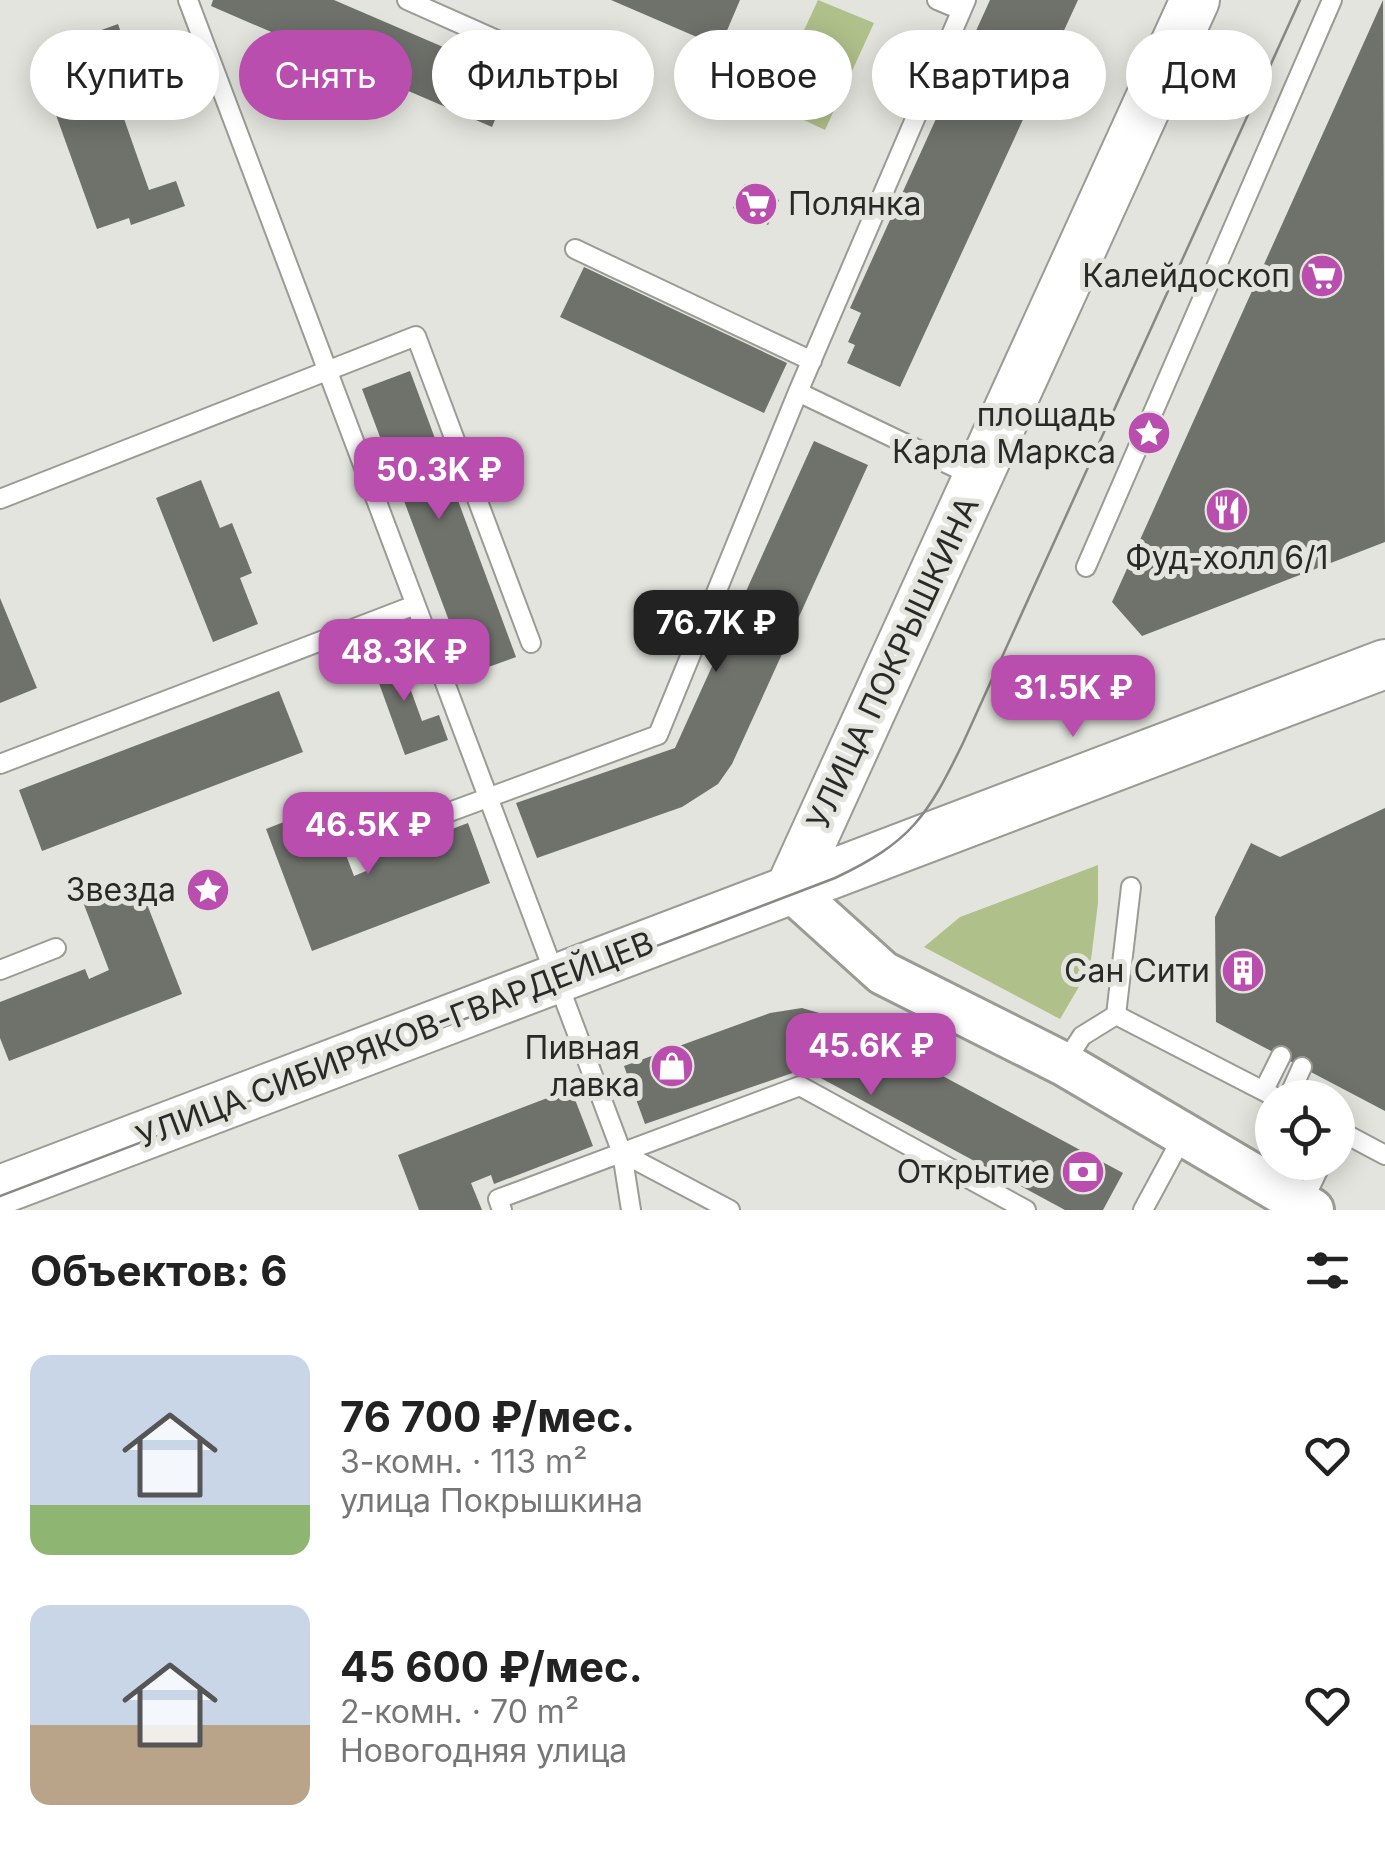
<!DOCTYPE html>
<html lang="ru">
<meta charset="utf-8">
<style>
body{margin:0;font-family:Inter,sans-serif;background:#f2f2f2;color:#222;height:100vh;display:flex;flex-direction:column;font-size:38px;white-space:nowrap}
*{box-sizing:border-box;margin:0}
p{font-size:32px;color:#767676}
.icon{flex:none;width:55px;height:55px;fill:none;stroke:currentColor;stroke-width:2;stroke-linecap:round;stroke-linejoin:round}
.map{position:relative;height:1210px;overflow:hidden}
.drawer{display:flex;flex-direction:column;background:#fff;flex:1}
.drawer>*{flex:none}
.banner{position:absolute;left:30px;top:30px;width:1325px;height:90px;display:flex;gap:20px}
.buttons{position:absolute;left:1255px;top:1080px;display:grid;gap:20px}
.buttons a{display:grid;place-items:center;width:100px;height:100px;border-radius:50%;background:#fff;box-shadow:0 5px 25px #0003;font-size:50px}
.price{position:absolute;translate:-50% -85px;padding:0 22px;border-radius:20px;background:#ba4eae;color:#fff;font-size:32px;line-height:65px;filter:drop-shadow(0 2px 5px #0008)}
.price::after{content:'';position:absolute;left:50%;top:60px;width:30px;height:22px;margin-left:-15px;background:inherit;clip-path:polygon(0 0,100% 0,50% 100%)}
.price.on{background:#222;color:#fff}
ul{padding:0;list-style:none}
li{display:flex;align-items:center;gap:30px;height:250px;padding:0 30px}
li span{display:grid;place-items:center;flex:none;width:280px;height:200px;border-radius:20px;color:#555}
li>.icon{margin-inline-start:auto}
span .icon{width:120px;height:120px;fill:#fffc;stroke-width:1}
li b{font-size:42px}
h2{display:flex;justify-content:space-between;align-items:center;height:120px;padding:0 30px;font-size:42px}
.tag{padding:0 35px;border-radius:45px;background:#fff;box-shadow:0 5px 25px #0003;font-size:35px;line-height:90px}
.tag.on{background:#ba4eae;color:#fff}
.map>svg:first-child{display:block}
</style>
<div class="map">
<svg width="1385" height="1210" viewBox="0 0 1385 1210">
<rect width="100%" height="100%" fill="#e2e4dd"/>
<path fill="#b0c08a" d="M818 0 874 23 825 130 770 104Z
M1098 865V903L1090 968 1060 1019 924 947 960 917Z"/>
<path fill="#6f716b" d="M213 0H334L513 77 492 127 211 6Z
M611 0H740L720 47Z
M990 0H1078L900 387 847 363 855 345 848 342 861 313 850 308Z
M1383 0 1385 542 1142 636 1112 602Z
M118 24 127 50 103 59 149 190 176 181 185 206 131 225 129 218 97 229 38 65 68 55 63 44Z
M745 184 779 200 768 225 733 208Z
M584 267 787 363 764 413 560 317Z
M410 371 516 657 469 674 362 389Z
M814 441 868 465 732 764 718 784 682 807 537 858 516 803 675 748Z
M201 480 220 528 232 523 252 573 240 578 258 624 213 642 156 498Z
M0 598 37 688 0 703Z
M665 605 687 614 672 649 650 640Z
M394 644 422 721 439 715 448 740 405 755 368 653Z
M279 691 303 752 42 851 19 790Z
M327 805 354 876 371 869 367 861 468 823 490 883 312 951 266 829Z
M1385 808V1111L1216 1022 1215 917 1251 843 1280 857Z
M138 881 182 994 9 1061 0 1038V1002L85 969 89 979 109 970 83 902Z
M802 1008 833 1017 1123 1173 1103 1210H1065L804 1069 645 1124 624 1066 770 1013Z
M571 1089 593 1146 494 1184 491 1175 471 1183 482 1210H419L398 1155Z"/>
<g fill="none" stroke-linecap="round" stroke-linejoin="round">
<g stroke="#999b95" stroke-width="22">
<path id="service" d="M188 0 622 1153 631 1210
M407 0 517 49
M937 0 961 10
M575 249 812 361
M798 392 977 478
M0 499 416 336 531 643
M1086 567 1332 0
M0 764 415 605
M360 845 658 735 798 392 966 0
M0 970 56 948
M1116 1015 1131 887
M1064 1064 1082 1036 1116 1015 1277 1098
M1264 1090 1281 1056
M1288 1098 1302 1067
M1338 1130 1385 1155
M622 1153 730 1210
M1302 1204 1322 1162
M502 1210 498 1199 800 1086 1026 1210
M1143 1210 1183 1136"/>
</g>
<g stroke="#999b95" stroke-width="48">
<path id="tertiary" d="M790 889 883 973 1064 1064 1312 1210"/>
</g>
<g stroke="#999b95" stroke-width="52">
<path id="secondary" d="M790 889 1195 0
M0 1190 1385 664"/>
</g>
<use href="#service" stroke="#fff" stroke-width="18"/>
<use href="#tertiary" stroke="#fff" stroke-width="42"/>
<use href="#secondary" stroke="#fff" stroke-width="48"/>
<path stroke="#878984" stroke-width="2.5" d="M0 1196 835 878C911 842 927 817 963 743L1300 0"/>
</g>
<defs>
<g id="supermarket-disc" transform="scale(2.25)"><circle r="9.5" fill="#ba4eae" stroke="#e2e4dd"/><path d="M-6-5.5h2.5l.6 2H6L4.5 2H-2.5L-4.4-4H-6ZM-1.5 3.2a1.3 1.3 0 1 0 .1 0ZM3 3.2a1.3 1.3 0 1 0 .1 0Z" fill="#fff"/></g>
<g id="sight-disc" transform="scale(2.25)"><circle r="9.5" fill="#ba4eae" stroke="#e2e4dd"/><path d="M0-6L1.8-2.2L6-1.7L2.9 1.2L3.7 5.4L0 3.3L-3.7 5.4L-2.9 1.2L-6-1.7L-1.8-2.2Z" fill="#fff"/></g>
<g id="restaurant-disc" transform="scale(2.25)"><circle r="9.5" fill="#ba4eae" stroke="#e2e4dd"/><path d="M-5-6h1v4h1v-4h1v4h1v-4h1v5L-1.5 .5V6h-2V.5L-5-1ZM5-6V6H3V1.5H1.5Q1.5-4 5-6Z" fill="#fff"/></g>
<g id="building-disc" transform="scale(2.25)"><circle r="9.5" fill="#ba4eae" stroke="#e2e4dd"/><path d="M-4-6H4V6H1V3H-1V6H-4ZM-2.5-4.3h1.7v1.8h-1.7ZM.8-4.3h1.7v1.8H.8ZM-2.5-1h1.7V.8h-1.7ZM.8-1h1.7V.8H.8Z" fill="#fff"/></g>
<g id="shop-disc" transform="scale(2.25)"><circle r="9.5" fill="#ba4eae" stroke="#e2e4dd"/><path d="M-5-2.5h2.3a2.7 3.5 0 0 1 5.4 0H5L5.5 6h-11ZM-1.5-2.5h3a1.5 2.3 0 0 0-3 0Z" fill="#fff"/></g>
<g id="bank-disc" transform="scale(2.25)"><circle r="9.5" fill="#ba4eae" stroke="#e2e4dd"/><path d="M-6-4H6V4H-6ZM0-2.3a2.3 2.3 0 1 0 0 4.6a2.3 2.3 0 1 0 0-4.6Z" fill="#fff"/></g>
</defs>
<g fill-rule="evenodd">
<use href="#supermarket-disc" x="756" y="204"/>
<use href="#supermarket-disc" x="1322" y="276"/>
<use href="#sight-disc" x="1149" y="433"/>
<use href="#restaurant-disc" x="1227" y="510"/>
<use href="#sight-disc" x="208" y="890"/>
<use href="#building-disc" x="1243" y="971"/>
<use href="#shop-disc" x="672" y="1066"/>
<use href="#bank-disc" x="1083" y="1172"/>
</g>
<g text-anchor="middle" stroke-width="10" stroke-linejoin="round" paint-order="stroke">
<g font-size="32" fill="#292a27" stroke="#e2e4dd" text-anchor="end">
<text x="788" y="215" text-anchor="start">Полянка</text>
<text x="1290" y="287">Калейдоскоп</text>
<text x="1116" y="426">площадь<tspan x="1116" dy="37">Карла Маркса</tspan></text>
<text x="1227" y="569" text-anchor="middle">Фуд-холл 6/1</text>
<text x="176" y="901">Звезда</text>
<text x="1210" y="982">Сан Сити</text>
<text x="640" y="1059">Пивная<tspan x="640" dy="37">лавка</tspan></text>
<text x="1050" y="1183">Открытие</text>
</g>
<g font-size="32" fill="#292a27" stroke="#e2e4dd">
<text transform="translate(893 663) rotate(-65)" y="11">УЛИЦА ПОКРЫШКИНА</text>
<text transform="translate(395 1040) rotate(-21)" y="11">УЛИЦА СИБИРЯКОВ-ГВАРДЕЙЦЕВ</text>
</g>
</g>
</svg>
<div class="buttons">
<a><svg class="icon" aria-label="locate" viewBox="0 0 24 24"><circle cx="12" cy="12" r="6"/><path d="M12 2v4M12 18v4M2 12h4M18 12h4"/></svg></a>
</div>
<b class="price" style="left:439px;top:522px">50.3K ₽</b>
<b class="price on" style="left:716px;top:675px">76.7K ₽</b>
<b class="price" style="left:404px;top:704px">48.3K ₽</b>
<b class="price" style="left:1073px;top:740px">31.5K ₽</b>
<b class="price" style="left:368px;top:877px">46.5K ₽</b>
<b class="price" style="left:871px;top:1098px">45.6K ₽</b>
<div class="banner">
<a class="tag">Купить</a>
<a class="tag on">Снять</a>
<a class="tag">Фильтры</a>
<a class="tag">Новое</a>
<a class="tag">Квартира</a>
<a class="tag">Дом</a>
</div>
</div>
<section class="drawer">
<h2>Объектов: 6<svg class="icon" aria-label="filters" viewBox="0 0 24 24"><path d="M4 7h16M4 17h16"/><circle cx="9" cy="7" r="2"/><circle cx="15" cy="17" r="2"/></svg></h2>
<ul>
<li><span style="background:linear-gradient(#c9d6e8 75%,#8fb573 0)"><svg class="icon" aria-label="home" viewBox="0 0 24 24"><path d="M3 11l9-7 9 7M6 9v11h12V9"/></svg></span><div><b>76 700 ₽/мес.</b><p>3-комн. · 113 m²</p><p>улица Покрышкина</p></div><svg class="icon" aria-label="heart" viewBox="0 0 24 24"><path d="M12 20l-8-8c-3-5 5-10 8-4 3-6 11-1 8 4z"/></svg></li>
<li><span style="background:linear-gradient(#c9d6e8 60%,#b9a48a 0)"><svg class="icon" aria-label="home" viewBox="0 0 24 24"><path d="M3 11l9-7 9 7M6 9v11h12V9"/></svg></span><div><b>45 600 ₽/мес.</b><p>2-комн. · 70 m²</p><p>Новогодняя улица</p></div><svg class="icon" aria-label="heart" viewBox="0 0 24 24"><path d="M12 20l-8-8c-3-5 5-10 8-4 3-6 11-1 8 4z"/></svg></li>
</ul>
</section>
